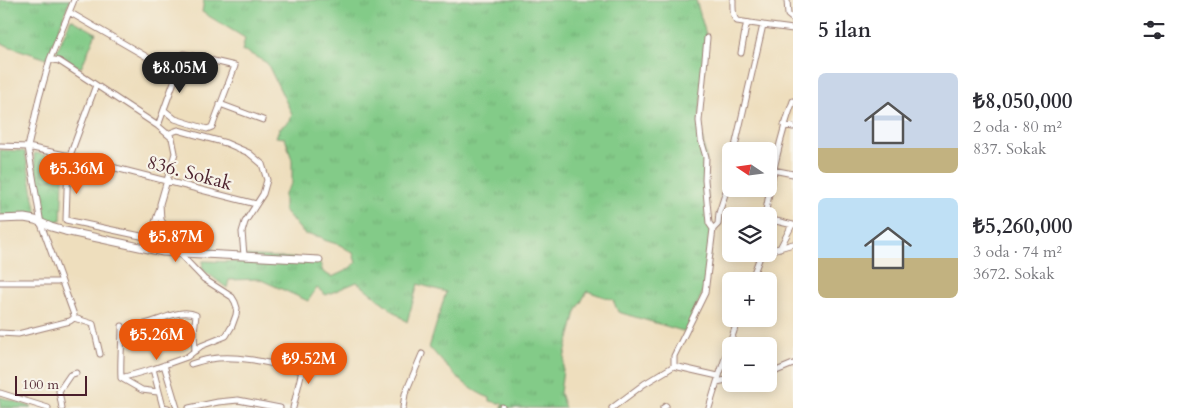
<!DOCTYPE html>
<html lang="tr">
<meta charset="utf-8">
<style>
body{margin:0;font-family:Cardo,serif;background:#f2f2f3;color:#2b2b33;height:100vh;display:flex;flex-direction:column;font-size:19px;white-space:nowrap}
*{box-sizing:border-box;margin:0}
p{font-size:16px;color:#7c7c81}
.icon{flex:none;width:28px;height:28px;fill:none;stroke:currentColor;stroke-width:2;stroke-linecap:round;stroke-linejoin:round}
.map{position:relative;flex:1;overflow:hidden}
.details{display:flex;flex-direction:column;background:#fff;width:400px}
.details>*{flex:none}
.needle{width:32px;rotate:283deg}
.tools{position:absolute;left:722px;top:142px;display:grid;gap:10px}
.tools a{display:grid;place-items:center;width:55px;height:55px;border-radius:8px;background:#fff;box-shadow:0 2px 12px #0003;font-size:25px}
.scale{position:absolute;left:15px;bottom:12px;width:72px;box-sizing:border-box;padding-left:5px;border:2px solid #4a1f2b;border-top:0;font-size:14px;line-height:18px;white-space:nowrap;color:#4a1f2b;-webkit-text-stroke:4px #f7f3e8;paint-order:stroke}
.price{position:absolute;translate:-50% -42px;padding:0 11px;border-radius:18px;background:#ea580c;color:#fff;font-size:16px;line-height:32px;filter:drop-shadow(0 1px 2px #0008)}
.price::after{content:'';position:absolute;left:50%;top:30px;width:15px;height:11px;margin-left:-8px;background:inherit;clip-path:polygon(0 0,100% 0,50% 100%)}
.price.on{background:#222;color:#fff}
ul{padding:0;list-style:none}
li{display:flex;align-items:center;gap:15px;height:125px;padding:0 25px}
li span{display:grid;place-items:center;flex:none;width:140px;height:100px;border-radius:8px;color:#555}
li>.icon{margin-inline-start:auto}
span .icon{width:60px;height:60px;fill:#fffc;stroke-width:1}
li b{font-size:21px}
h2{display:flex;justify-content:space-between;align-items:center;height:60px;padding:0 25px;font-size:21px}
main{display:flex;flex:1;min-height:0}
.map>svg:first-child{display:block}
</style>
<main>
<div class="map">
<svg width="793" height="408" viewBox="0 0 793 408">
<defs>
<pattern id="grass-tufts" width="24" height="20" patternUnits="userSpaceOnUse" patternTransform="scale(1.25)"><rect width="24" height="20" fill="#83cb88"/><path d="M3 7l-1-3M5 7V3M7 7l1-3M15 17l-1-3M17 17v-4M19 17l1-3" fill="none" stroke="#73ae76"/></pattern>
<pattern id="park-crowns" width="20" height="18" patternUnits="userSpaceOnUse" patternTransform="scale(1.25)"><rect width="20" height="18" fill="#83cb88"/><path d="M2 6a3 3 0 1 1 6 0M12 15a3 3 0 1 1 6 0" fill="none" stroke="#73ae76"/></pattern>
</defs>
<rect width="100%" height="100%" fill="#f7f3e8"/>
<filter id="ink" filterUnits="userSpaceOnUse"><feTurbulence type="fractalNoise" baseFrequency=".02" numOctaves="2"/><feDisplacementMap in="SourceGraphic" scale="10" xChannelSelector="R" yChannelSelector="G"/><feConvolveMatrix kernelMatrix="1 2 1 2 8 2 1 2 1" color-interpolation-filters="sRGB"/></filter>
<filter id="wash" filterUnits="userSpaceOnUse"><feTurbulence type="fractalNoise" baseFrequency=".0096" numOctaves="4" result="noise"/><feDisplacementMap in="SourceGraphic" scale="20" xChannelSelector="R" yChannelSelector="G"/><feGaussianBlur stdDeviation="1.12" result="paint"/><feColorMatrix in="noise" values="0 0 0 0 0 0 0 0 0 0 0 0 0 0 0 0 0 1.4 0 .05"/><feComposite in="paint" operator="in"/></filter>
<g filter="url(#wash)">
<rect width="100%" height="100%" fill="#eedebd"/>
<path fill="url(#grass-tufts)" stroke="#66755a" d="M0 0H70L47 59 8 46 0 42Z
M204 0H696L707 38 699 121 706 157 709 223 713 229 707 282 686 332 618 312 613 300 587 291 576 312 565 354 560 393 565 408H502L503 404 490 401V398C470 391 454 375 440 359 436 355 434 351 429 348L446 292 418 284 407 322 357 282 326 295 317 288 308 301 259 279 229 280 227 288 202 269 203 261 236 262 244 255 319 260 323 272 332 277 347 270 356 263 353 253 340 245 324 240 321 237 304 234 284 210V194L292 183V160L285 138 276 137 279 129 290 120 292 114 267 63 245 51H242L245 38 202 12Z
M71 19 96 33 81 68 56 53Z
M0 150 22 151 25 152 37 214 36 217 27 215H0Z
M0 397 32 407 30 408H0Z"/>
<path fill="url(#park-crowns)" stroke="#66755a" d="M36 153 64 160 61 220H58L57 223 47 220 44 217 34 156V154Z"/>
<path fill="#83cb88" stroke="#66755a" d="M51 159 53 179 43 180 41 160Z"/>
</g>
<g filter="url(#ink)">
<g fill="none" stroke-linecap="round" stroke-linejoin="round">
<g stroke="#9c7e74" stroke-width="7">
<path id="street" d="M733 0C733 6 732 17 737 21L763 25 793 29
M787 0 788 15 793 19
M69 12 147 57
M707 38 699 121 701 140 706 157 705 180 709 223 713 229
M741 53 746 26 749 23
M50 59 59 61 96 85 158 126 172 138 175 153 160 204 161 220 177 244 178 252 204 279 232 297 235 302 237 308 236 315 232 326 226 336 201 346 187 357 153 369
M96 85 68 161 66 220 150 238 160 207
M220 104 263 120
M784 125 793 127
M158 126 184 54 235 66 212 127 207 129 175 119 164 110
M167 134 178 130 226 143 249 153 262 164 267 180 263 194 245 222 242 232 244 255
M0 146 28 147 65 155 256 204
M734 151 763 25
M773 170 793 174
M765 216C772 177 779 139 793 101
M776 221 793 225
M780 248 792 225
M769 251 793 244
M751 281 761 254
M0 282H57L61 281
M74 318V315L41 224 28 147 39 98 50 59 74 0
M122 326C122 344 120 361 121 378L142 390 158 392
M133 326C153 326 179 306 196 315L194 332 195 351
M0 333 18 334 70 321 74 318 93 324 100 354
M191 364C197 362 204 360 210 359 239 354 274 364 302 371
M164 365 177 408
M674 366V356L705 293 713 229 718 224 719 213 727 188 731 168
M769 374 793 364
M121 378 153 369 163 407 168 408
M717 382 731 379
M0 393 48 408
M502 407V408
M62 408 59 391 70 375 76 373
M189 408 218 402 238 400 280 408
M293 408 306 354
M403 408 405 394 422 354
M612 408 644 384 674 366 718 376
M663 408 666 406
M709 408 717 382 738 319"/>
</g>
<g stroke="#9c7e74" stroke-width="9">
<path id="secondary" d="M0 219 24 218 35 220 51 227 65 231 163 252 319 260"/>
</g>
<use href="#street" stroke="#fff" stroke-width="5"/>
<use href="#secondary" stroke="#fff" stroke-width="7"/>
</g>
</g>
<g text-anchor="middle" stroke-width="4.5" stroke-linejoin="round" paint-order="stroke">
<g font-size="19" fill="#4a1f2b" stroke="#f7f3e8">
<text transform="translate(190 172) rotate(15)" y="7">836. Sokak</text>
</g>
</g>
</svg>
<div class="tools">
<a><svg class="needle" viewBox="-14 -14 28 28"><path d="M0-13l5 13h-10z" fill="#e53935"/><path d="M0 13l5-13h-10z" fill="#7c7c81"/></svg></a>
<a><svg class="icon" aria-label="layers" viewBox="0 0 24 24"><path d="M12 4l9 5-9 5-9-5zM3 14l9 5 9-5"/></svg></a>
<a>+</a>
<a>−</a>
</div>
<div class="scale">100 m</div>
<b class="price on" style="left:180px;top:94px">₺8.05M</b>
<b class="price" style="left:77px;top:195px">₺5.36M</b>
<b class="price" style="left:176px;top:263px">₺5.87M</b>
<b class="price" style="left:157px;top:361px">₺5.26M</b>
<b class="price" style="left:309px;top:385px">₺9.52M</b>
</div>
<section class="details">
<h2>5 ilan<svg class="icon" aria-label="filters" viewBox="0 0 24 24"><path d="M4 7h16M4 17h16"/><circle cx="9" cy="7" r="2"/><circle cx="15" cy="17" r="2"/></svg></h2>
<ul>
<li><span style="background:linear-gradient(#c9d6e8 75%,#c2b280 0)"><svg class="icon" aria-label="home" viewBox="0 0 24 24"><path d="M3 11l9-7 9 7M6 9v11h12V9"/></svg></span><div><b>₺8,050,000</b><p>2 oda · 80 m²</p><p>837. Sokak</p></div></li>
<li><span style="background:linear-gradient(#bfe0f5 60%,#c2b280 0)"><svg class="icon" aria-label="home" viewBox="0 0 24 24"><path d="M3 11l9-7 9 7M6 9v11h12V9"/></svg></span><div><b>₺5,260,000</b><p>3 oda · 74 m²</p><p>3672. Sokak</p></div></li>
</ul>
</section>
</main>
